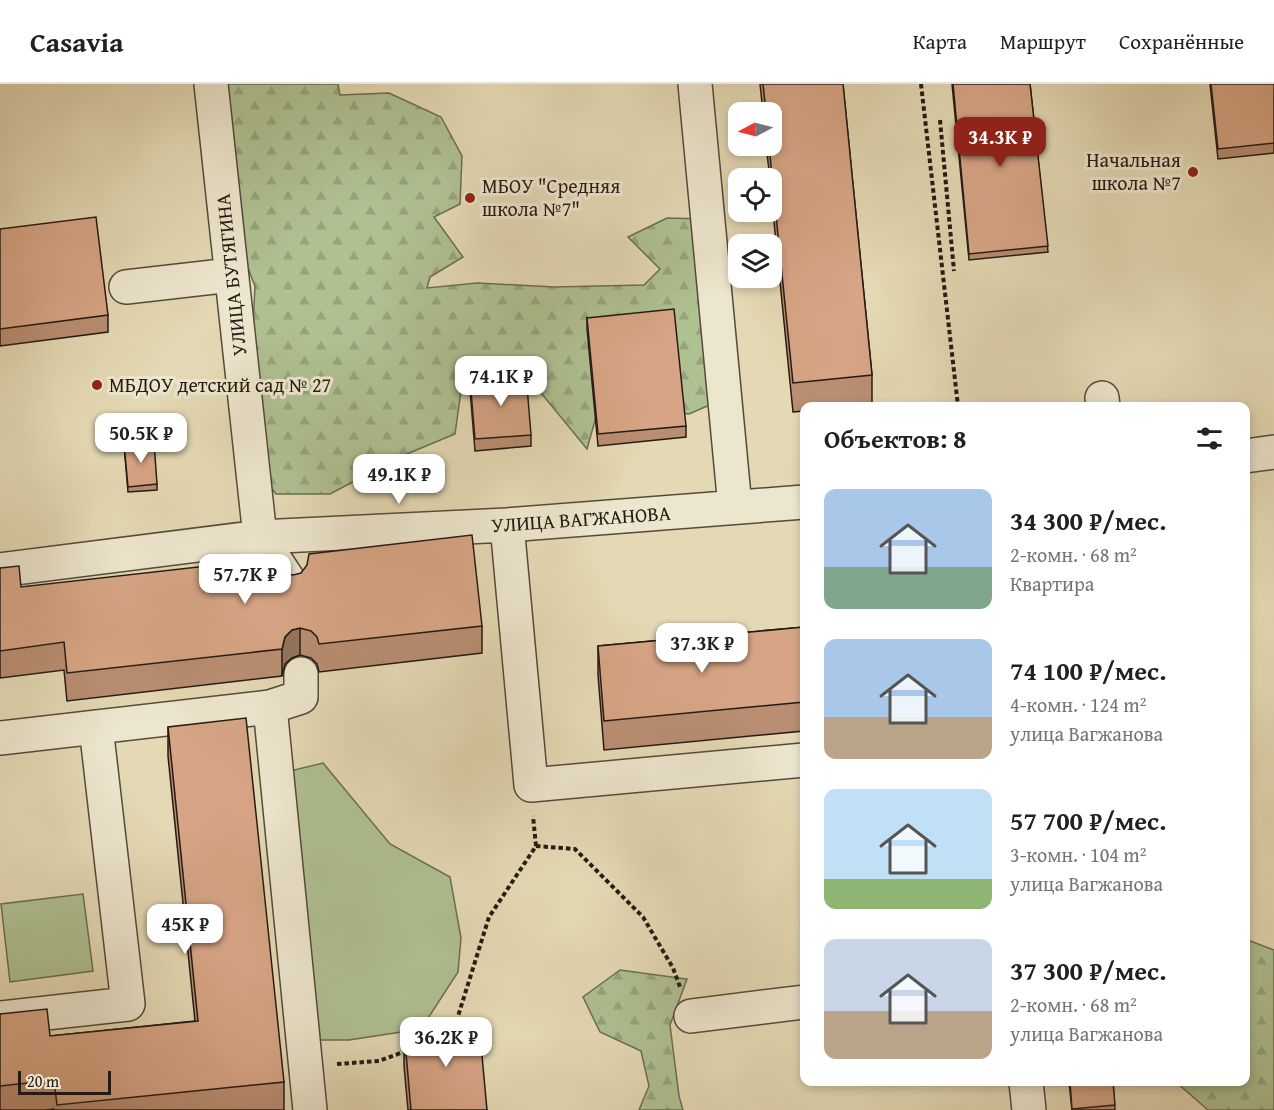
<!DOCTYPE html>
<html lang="ru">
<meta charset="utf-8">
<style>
body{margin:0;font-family:"Gentium Book Plus",serif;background:#f6f6f6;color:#202124;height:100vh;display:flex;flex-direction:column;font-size:22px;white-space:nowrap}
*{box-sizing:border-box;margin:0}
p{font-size:20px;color:#757577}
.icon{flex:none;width:33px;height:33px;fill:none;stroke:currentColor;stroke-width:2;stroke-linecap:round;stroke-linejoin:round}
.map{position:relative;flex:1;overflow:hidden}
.panel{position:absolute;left:800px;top:318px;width:450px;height:684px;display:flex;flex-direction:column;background:#fff;border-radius:12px;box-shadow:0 3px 9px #0003}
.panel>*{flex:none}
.needle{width:39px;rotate:263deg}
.fabs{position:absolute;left:728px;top:18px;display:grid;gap:12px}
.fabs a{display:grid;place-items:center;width:54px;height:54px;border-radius:12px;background:#fff;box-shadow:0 3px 9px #0003;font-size:30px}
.scale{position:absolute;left:18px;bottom:15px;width:93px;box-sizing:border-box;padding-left:6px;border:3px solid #251a14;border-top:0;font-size:16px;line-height:21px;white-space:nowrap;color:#251a14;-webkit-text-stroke:4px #ede6ce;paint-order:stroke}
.price{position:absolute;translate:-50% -51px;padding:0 14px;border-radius:12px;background:#fff;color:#222;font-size:20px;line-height:39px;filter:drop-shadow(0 2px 3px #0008)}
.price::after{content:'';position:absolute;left:50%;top:36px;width:18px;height:14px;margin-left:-9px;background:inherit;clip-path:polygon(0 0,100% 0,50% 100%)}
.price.selected{background:#8f2418;color:#fff}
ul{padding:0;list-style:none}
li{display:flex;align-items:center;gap:18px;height:150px;padding:0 24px}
li span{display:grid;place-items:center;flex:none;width:168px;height:120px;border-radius:12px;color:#555}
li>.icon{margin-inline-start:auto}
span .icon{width:72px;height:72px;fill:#fffc;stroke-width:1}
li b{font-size:26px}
h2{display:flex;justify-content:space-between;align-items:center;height:72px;padding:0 24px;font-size:26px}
header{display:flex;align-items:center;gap:36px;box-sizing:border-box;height:84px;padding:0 30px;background:#fff;border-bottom:2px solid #e0e0e0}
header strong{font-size:28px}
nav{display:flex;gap:33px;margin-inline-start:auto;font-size:21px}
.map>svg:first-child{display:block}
</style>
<header>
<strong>Casavia</strong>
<nav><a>Карта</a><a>Маршрут</a><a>Сохранённые</a></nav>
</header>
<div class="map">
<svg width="1274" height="1026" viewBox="0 0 1274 1026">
<defs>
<pattern id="forest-firs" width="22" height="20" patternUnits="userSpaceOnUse" patternTransform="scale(1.5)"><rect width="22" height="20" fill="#afc091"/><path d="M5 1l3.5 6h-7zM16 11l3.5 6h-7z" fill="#96a47c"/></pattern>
</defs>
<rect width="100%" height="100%" fill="#e4d9b4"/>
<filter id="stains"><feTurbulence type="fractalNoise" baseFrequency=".00333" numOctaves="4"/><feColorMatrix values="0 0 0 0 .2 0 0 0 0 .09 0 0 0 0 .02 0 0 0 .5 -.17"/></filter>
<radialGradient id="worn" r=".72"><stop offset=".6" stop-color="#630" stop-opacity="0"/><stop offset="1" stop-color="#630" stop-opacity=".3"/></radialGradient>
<path fill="#afc091" stroke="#6a6d52" stroke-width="1.5" d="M323 679 390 760 450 793 461 854 458 888 421 945 349 956H319L290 687Z
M83 810 93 887 10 898 1 820Z"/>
<path fill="url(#forest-firs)" stroke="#6a6d52" stroke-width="1.5" d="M224 0H338L340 11 389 9 441 33 462 72 460 120 434 133 463 173 430 193 427 204 477 199 554 203 644 201 660 185 628 153 667 134 703 135 719 317 689 330 636 323 598 326 587 365 528 293 462 300 455 350 402 372 330 410H276L261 390 251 284 255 202 242 169Z
M1245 855 1274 866V1026H1208L1176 998H1245Z
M620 886 687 895 670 941 679 1012 683 1026H639L649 1002 641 967 600 948 583 913Z"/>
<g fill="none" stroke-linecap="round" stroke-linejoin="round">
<g stroke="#554a3c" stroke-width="36">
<path id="minor" d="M211 0 260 453 291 500
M695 0 735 423
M126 203 231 191
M1102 314 1103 322
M1245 372 1274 368
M507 441 531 701 804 676
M0 486 260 453 507 441 804 418
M270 623 310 1026
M0 654 270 623 301 613V590
M691 932 804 918
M0 934 128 920 96 643
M1026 998 1029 1026"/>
</g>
<path stroke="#251a14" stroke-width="4" stroke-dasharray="4.5 3" stroke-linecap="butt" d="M921 0 958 322
M940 36 954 187
M536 762 575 765 643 833 673 884 680 903
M454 945 489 833 536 762 533 732
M337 980 379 977 406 967"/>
<use href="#minor" stroke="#ede6ce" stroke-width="33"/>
</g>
<path fill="#b98e72" stroke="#251a14" stroke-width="1.5" d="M760 0H843L872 291V320L849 322H804V327L793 328 771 108V94H770L766 62H771V28H763Z
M952 0H1030L1048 168 969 176Z
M1210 0H1274V69L1218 75Z
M0 145 108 231V248L0 262Z
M587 234 686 342V353L598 362 587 245Z
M470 295 531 351V362L475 367 470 306Z
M124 360 157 400V406L128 408Z
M275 483 282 489 482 542V569L319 588 317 580 311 574 300 571 292 574 285 580 282 592 67 617 64 586 0 594V484L21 503Z
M804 543V647L604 666 598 591V562Z
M168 643 284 998V1026H54V1025L44 1026H0V930L50 952 195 937 168 672Z
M404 946 487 1026H408L404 982Z
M1069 998H1113L1115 1026H1072Z"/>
<path fill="#96745d" stroke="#251a14" stroke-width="1.5" d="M300 544V571L292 574 285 580 282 592V565L285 553 292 546Z"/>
<path fill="#d7a585" stroke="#251a14" stroke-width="1.5" d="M763 0H843L872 291 793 299 769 62H771V28H766Z
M953 0H1030L1048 162 969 170Z
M1211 0H1274V59L1218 65Z
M96 133 108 231 0 245V145Z
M674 225 686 342 598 350 587 234Z
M526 290 531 351 475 355 470 295Z
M154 358 157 400 128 403 124 360Z
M472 451 482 542 319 560 317 553 311 547 300 544 292 546 285 553 282 565 67 589 64 558 0 567V484L19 482 21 503 270 475 275 483 282 489 293 491 301 489 307 481 309 470Z
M804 543V618L604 637 598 562Z
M246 634 284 998 57 1021 54 996 0 1002V930L47 925 50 952 198 937 168 643Z
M479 939 487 1026H411L404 946Z
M1070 998H1113L1115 1021 1072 1025Z"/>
<g fill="#8f2418" stroke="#ede6ce" stroke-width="2">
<circle cx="1193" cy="88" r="6"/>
<circle cx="470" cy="114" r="6"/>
<circle cx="97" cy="301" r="6"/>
</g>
<g text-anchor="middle" stroke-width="6" stroke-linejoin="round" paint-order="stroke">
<g font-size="20" fill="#251a14" stroke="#ede6ce" text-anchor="start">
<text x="1181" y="83" text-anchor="end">Начальная<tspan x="1181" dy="23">школа №7</tspan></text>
<text x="482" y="109">МБОУ "Средняя<tspan x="482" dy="23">школа №7"</tspan></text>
<text x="109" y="308">МБДОУ детский сад № 27</text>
</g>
<g font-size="20" fill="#251a14" stroke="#ede6ce">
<text transform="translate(231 191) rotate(-96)" y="7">УЛИЦА БУТЯГИНА</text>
<text transform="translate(581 435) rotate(-4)" y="7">УЛИЦА ВАГЖАНОВА</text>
</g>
</g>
<rect width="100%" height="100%" filter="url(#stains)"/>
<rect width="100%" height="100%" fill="url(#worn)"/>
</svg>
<div class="fabs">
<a><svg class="needle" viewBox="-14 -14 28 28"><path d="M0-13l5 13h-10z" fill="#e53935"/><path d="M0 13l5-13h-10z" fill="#757577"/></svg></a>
<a><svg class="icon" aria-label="locate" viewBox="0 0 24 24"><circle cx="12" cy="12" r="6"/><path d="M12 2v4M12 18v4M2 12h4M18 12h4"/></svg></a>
<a><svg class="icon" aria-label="layers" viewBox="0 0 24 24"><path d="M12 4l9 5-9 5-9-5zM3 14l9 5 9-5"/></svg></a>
</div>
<div class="scale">20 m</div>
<b class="price selected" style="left:1000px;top:84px">34.3K ₽</b>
<b class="price" style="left:501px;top:323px">74.1K ₽</b>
<b class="price" style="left:141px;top:380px">50.5K ₽</b>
<b class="price" style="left:399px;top:421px">49.1K ₽</b>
<b class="price" style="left:245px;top:521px">57.7K ₽</b>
<b class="price" style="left:702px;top:590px">37.3K ₽</b>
<b class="price" style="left:185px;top:871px">45K ₽</b>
<b class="price" style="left:446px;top:984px">36.2K ₽</b>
<section class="panel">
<h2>Объектов: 8<svg class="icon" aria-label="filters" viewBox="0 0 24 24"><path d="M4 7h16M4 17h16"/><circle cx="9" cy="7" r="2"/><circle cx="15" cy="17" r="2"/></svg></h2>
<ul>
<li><span style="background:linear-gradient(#a9c7e8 65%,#7fa58c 0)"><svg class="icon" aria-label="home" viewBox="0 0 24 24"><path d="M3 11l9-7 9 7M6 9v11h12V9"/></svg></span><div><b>34 300 ₽/мес.</b><p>2-комн. · 68 m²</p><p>Квартира</p></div></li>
<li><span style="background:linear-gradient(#a9c7e8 65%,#b9a48a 0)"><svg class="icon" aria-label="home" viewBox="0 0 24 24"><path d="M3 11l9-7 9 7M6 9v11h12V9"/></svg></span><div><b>74 100 ₽/мес.</b><p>4-комн. · 124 m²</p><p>улица Вагжанова</p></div></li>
<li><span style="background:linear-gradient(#bfe0f5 75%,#8fb573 0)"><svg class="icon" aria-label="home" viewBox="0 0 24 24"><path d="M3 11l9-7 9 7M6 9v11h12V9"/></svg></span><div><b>57 700 ₽/мес.</b><p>3-комн. · 104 m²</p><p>улица Вагжанова</p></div></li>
<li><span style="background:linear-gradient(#c9d6e8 60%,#b9a48a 0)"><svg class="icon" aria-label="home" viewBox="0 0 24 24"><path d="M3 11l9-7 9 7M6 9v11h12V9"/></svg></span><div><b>37 300 ₽/мес.</b><p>2-комн. · 68 m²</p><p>улица Вагжанова</p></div></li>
</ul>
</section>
</div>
